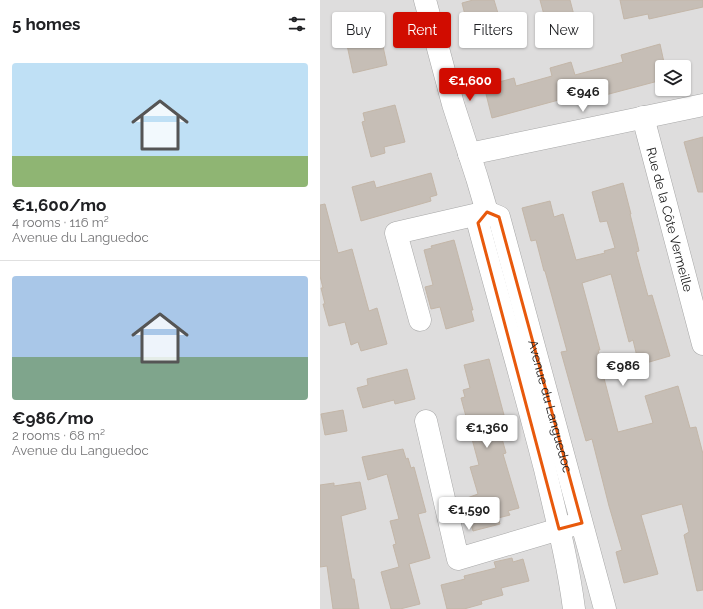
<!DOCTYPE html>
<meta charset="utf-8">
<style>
body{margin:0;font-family:Raleway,sans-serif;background:#f6f6f6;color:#202124;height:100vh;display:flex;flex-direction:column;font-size:15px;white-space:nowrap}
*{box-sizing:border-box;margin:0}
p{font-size:13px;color:#757577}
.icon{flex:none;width:22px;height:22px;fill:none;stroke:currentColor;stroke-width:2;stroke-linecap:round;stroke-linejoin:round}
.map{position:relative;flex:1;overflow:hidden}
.sheet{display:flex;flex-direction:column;background:#fff;width:320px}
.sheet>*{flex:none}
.banner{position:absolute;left:12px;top:12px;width:311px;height:36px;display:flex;gap:8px}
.buttons{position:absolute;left:335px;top:60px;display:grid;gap:8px}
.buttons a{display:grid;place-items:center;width:36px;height:36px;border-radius:4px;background:#fff;box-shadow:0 1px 3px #0004;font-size:20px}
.price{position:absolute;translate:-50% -34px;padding:0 9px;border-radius:4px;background:#fff;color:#222;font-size:13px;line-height:26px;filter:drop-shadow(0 1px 2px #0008)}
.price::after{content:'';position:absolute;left:50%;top:24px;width:12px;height:9px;margin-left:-6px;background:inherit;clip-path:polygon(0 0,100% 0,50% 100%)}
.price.current{background:#d10c00;color:#fff}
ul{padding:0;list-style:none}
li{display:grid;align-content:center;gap:8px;height:212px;padding:0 12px}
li+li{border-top:1px solid #e0e0e0}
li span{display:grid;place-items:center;height:124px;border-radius:4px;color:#555}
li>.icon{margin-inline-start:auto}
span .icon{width:72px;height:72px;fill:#fffc;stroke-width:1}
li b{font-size:17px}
h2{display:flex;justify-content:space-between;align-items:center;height:48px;padding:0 12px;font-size:17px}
.chip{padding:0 14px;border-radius:4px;background:#fff;box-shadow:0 1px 3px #0004;font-size:14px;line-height:36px}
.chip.current{background:#d10c00;color:#fff}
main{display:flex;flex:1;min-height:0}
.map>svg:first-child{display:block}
</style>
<main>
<section class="sheet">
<h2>5 homes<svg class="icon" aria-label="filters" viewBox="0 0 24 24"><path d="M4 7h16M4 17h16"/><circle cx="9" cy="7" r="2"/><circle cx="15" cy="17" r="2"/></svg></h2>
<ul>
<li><span style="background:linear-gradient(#bfe0f5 75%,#8fb573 0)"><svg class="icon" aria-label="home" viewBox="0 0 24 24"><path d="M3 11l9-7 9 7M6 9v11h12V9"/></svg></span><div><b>€1,600/mo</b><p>4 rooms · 116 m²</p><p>Avenue du Languedoc</p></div></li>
<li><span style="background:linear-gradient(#a9c7e8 65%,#7fa58c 0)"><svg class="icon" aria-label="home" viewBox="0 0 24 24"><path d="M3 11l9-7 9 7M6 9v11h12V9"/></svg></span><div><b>€986/mo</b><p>2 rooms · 68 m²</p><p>Avenue du Languedoc</p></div></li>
</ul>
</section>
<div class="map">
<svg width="383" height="609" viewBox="0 0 383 609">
<rect width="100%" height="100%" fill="#f1eee7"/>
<path fill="#dedddd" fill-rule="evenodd" d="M0 0H383V609H0ZM342 67H364V89H342Z"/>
<path fill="#c6beb6" stroke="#c3b6a8" d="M153 0H174L183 30 158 38 155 28 150 29 148 22 147 23 142 3Z
M220 0H250L255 19 227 26Z
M300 0H383V7L329 19 328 14 304 19Z
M61 37 67 65 33 73 27 45Z
M340 44 345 67H342V80L274 98 272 91 172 118 164 86 194 78 196 86 232 76 230 68 251 62 255 75 303 62 301 55Z
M75 105 85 142 64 147 65 153 51 157 42 122 45 121 43 113Z
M383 137V192H378L364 142Z
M111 173 117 195 110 197 111 201 41 221 32 187 54 181 56 188Z
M303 183 311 214H310L317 242 319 251 316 252 328 296 332 295 350 356 319 365 313 340 309 342 291 274 262 283 280 350H278L281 359H279L298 432 333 423 325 396 358 386 370 428 376 427 383 454V590L377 591 364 535 369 532 362 504 321 515 338 574 304 583 296 552 302 550 289 506 272 439 266 441 241 352 247 351 225 271H224L216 240 211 241 202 208 230 201 234 217 243 214 256 260 285 253 284 251 295 248 287 221 280 222 272 192Z
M5 204 18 253 32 249 49 311 57 308 67 344 41 351 38 342 31 345 25 322 9 326 3 304H5L1 288H3L0 276V205Z
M134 240 153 310H151L154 321 126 329 120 307 111 309 105 287 113 285 104 250 112 248 111 246Z
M169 359 184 415 176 417 186 453 183 454 199 508 188 511 190 515 178 518 180 524 153 531 148 513H151L147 498 158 494 150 467 159 465 141 398 145 397 143 390 150 388 144 365Z
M87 369 95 399 75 404 74 400 43 408 37 388 48 385 47 379Z
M23 410 27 431 5 435 1 414Z
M83 449 86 459 88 458 91 468 94 467 106 512 98 514 110 558 89 564 100 604 80 609H71L61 572 79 567 73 545 76 544 70 521 79 519 67 474 48 480 42 457Z
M40 482 46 509 21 516 32 579H34L39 609H13L7 566 0 567V485L14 483V486Z
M192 558 193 562 203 559 209 581 181 588 183 595 161 601 162 604 144 609H127L121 585 145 579 144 576 176 568 174 562Z"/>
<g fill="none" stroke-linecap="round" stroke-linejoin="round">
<g stroke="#a7a7a7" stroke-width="23">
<g id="minor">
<path d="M105 0 133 104 157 178 167 212"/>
<path id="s1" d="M323 117 383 344"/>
<path d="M149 154 383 105"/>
<path id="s2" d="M167 212 179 217C215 347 250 478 285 609"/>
<path d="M167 212 158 223C180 305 204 387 225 469 236 516 248 562 254 609"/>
<path d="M100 320 76 233 167 212"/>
<path d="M106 421 138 559 253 525"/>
</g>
</g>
<use href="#minor" stroke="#fff" stroke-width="22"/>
</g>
<path fill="none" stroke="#e8590c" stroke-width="3" stroke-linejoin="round" d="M167 212 179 217 262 523 239 529 158 223Z"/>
<g text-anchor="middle" stroke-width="3" stroke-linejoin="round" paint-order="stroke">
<g font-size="13" fill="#202020" stroke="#fff">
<text dy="5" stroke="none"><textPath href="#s1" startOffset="106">Rue de la Côte Vermeille</textPath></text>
<text dy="5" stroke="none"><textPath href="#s2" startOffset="209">Avenue du Languedoc</textPath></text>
</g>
</g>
</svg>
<div class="buttons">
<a><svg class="icon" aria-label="layers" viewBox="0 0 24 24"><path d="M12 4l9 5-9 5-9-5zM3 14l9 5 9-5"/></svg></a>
</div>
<b class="price current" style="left:150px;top:102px">€1,600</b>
<b class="price" style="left:263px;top:113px">€946</b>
<b class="price" style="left:303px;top:387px">€986</b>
<b class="price" style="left:167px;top:449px">€1,360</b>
<b class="price" style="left:149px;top:531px">€1,590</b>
<div class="banner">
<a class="chip">Buy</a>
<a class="chip current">Rent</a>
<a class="chip">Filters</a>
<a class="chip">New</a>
</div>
</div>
</main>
